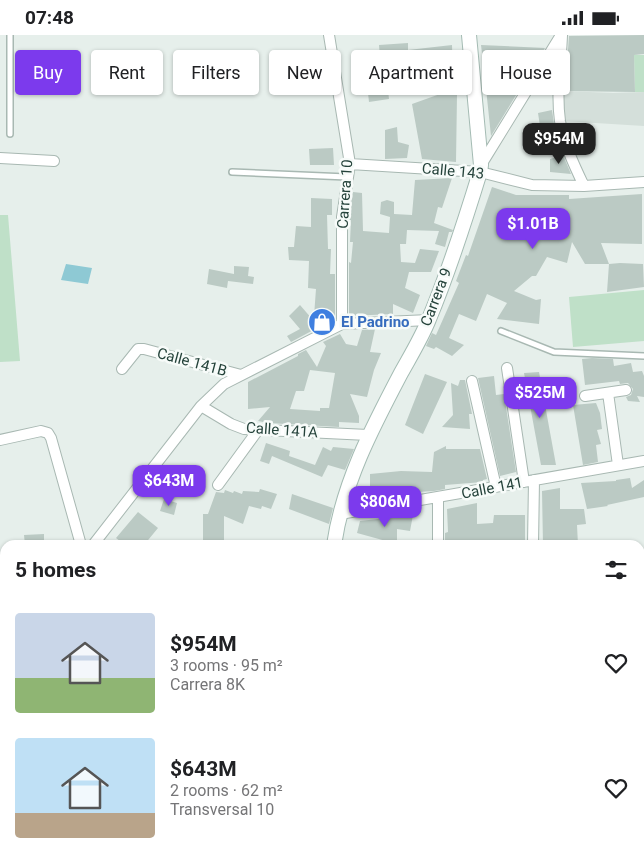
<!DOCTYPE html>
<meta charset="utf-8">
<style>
body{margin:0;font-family:Roboto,sans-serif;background:#f6f6f6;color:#202124;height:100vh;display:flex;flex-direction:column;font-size:19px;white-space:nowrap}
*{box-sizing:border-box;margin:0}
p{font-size:16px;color:#757577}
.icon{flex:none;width:28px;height:28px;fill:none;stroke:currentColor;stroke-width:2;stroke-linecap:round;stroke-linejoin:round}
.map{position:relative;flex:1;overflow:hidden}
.details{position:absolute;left:0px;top:505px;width:645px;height:320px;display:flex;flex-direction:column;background:#fff;border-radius:15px 15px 0 0;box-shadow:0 1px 4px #0004}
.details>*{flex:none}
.hud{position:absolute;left:15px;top:15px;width:615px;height:45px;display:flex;gap:10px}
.price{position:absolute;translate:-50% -42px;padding:0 11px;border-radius:10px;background:#7c3aed;color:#fff;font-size:16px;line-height:32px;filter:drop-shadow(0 1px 2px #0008)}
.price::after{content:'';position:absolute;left:50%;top:30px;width:15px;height:11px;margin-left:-8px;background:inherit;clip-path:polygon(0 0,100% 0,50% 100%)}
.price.current{background:#222;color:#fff}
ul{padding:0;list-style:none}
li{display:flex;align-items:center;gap:15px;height:125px;padding:0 15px}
li span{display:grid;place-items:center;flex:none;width:140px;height:100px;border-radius:5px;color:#555}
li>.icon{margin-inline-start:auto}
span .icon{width:60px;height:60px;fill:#fffc;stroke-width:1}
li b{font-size:21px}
h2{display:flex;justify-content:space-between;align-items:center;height:60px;padding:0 15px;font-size:21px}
.chip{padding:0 18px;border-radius:5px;background:#fff;box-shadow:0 1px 4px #0004;font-size:18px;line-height:45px}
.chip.current{background:#7c3aed;color:#fff}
.status{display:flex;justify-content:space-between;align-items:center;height:35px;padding:0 25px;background:#fff;direction:ltr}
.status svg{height:14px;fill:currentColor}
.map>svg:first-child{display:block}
</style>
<div class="status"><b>07:48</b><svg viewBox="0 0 49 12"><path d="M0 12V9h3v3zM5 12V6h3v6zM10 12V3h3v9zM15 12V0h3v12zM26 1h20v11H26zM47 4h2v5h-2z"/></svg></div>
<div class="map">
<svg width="644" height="825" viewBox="0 0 644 825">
<rect width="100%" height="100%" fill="#e6efeb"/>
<path fill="#d4dfda" d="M564 56 613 58 644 57V91L563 86Z
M306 820H534V825H305Z"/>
<path fill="#bfe0c8" d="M634 20H644V57H635Z
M0 180H8L20 326 0 327Z
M644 255V306L573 312 569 262Z
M56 820H93V825H55Z"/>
<path fill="#8ec9d4" d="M66 229 92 233 88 249 61 245Z"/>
<path fill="#bbcac4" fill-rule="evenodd" d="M644 0V19L634 20 635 57 565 56 569 1Z
M408 8V15L452 10 453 44 422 46 421 35 396 34 381 35 379 10Z
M481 10 545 13 491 101 485 44 487 43H485Z
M388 55 389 64 369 67 368 58Z
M440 59 457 60 456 127 422 124 412 69Z
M552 75 554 89 540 91 538 78Z
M397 92 398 107 409 110 407 123 385 124V95Z
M333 113 334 130H310L309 114Z
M563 120 571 139 550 137V124Z
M452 143 442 173 438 172 434 188 453 195 452 197H449L445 212 435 209 439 196 407 195 406 209H400L401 227 415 228 420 214 439 216 431 237H409L405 253 420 260 413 278 393 269V279L349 281V227L351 228 353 207H350L351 185H349V179L353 157 362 158 363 196 389 198 390 182 380 179 381 167 387 165 394 167V179L412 180 415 145Z
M492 152 516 160H569V164L642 159V209L601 208 609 229H585L572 207 567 228 547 222 536 241H532L514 256 536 265 541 264 539 289 497 284 507 268 487 259 476 286 459 279 449 303 464 310 452 321 436 312 434 314 426 311 432 298 436 300 459 248 456 246 466 220 468 221Z
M311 163 332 164V180H327L328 214H331L330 239H335V283L314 281 316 254 308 253 309 226 289 225 288 212H294L296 191 311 192Z
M620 228 643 229 644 252 607 257 609 229Z
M234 231 249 232 248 241 254 242 253 249 228 246 227 253 207 249 209 234 234 239Z
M300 270 319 292 291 307 287 301 300 294 289 281Z
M375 294 370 317 381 318 374 335 367 362 350 359 359 381V388L339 387V392L268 388 258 386 270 372 248 374V347L298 321V319L306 315 317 332 326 311 323 307 340 299 346 309 357 311 362 295ZM310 335 335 338 329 373H320V376L290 374 296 356H304Z
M592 323 613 324 614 331 631 328 633 337 642 336 644 341V362L637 361 640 367 628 366 626 362 631 360 633 354 628 348 620 349 619 346 585 350 582 324Z
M539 337 556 430H541L524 338Z
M425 339 447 347 423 399 405 390Z
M494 341 496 360 504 359 516 437 500 441 478 343Z
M460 345H465L472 379H469L470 394 442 392 453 380 451 348 458 351Z
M596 368 600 378 602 394 597 395 601 409 596 410 598 427 583 430 573 370Z
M266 408 290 416 289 421 315 430 323 412 331 416 333 412 354 414 345 435 328 430 322 442 272 421 269 429 260 426Z
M446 411V414H480L487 444 483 445V447L445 450V454L434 456 400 458 399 462 370 460V439L401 436 432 437 434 417Z
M630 443 632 453 644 445V462L607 470 608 471 587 474 581 448 616 446V445Z
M560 453V474H584L586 489 577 490 578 510H543L542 456Z
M260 454 277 459 271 474 262 471 261 474 249 471 243 489 224 481V505L203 506V479H208L216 457 224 458 225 455 233 458 234 456 242 459 243 456 259 457Z
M292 459 333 473 329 489 289 474Z
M164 464 177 468 174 480 160 476Z
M477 468V489L493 488 494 480H525V506L481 505 482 510 445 509V498L448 497 447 474Z
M138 477 158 493 144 510H125L116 503Z
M413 480 410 496 397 494V509L357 498 360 486Z
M44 499V510H25L24 500Z"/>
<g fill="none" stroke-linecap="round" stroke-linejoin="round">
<g stroke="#a8b8b2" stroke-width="8">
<path id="lane" d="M10 99V0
M232 137 347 142
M501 296 554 317 644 321
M320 820 377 825
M189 825 190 820
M220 825 221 820"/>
</g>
<g stroke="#a8b8b2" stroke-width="12">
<path id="street" d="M329 0 350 129 342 182V289
M562 0C561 28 556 58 560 86 564 109 574 130 584 151
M0 123 54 126
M350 129 480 137 532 150 584 151 644 147
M481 130 561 0
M507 333 524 447
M122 334 138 314H144L241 340
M472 346 496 452
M608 358 618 430
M585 361 626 355
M201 371 231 389 244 394 368 400
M0 405 41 396 48 398 51 403 81 510
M218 450 258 395
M438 463V510
M340 479 644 426
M93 510 201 371 224 349 342 289 429 285
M533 510 534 445
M640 534H644
M0 592 5 591
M640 613 644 614
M0 634 5 615
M640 690H644
M640 742 644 741
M0 749 5 751
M574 820V825
M630 820V825
M43 825 44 820
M103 825V820"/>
</g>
<g stroke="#a4bbb3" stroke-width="16">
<path id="secondary" d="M334 510C343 448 372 393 401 338 411 320 422 302 429 284 449 236 465 186 480 137L481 130 469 0
M287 825 288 820"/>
</g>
<use href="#lane" stroke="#fff" stroke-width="5"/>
<use href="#street" stroke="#fff" stroke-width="10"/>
<use href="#secondary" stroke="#fff" stroke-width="14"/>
</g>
<defs>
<g id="shop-disc" transform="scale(1.4375)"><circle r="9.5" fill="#3f7fe0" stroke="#f7fbf9"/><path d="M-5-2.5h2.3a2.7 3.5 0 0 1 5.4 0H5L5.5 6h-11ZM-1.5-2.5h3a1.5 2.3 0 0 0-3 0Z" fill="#fff"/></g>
</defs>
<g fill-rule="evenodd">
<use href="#shop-disc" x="322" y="287"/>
</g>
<g text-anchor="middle" stroke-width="5" stroke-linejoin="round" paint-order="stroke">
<g font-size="15" fill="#24423a" stroke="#f7fbf9">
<text transform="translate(453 136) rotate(5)" y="5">Calle 143</text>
<text transform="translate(345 159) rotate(-86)" y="5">Carrera 10</text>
<text transform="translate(436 262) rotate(-69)" y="5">Carrera 9</text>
<text transform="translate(192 327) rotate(15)" y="5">Calle 141B</text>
<text transform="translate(282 395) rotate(4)" y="5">Calle 141A</text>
<text transform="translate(492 453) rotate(-11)" y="5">Calle 141</text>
</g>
<g font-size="15" font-weight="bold" fill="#366cbe" stroke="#f7fbf9" text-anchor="start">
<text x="341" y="292">El Padrino</text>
</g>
</g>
</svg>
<b class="price current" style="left:559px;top:130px">$954M</b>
<b class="price" style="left:533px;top:215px">$1.01B</b>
<b class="price" style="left:540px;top:384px">$525M</b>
<b class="price" style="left:169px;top:472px">$643M</b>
<b class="price" style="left:385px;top:493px">$806M</b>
<div class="hud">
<a class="chip current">Buy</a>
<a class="chip">Rent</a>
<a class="chip">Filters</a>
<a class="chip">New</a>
<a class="chip">Apartment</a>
<a class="chip">House</a>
</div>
<section class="details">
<h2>5 homes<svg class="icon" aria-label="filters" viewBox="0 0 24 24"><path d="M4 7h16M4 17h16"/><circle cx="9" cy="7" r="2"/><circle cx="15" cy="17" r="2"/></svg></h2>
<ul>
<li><span style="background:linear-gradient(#c9d6e8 65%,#8fb573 0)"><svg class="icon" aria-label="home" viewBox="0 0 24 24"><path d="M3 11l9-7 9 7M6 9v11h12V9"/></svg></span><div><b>$954M</b><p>3 rooms · 95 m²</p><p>Carrera 8K</p></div><svg class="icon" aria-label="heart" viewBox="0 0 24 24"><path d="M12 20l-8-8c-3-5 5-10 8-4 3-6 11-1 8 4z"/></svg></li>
<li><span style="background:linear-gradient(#bfe0f5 75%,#b9a48a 0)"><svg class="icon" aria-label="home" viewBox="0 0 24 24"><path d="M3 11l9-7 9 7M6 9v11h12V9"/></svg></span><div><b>$643M</b><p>2 rooms · 62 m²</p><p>Transversal 10</p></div><svg class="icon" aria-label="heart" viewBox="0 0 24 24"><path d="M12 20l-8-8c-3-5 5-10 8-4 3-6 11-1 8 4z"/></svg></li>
</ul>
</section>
</div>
